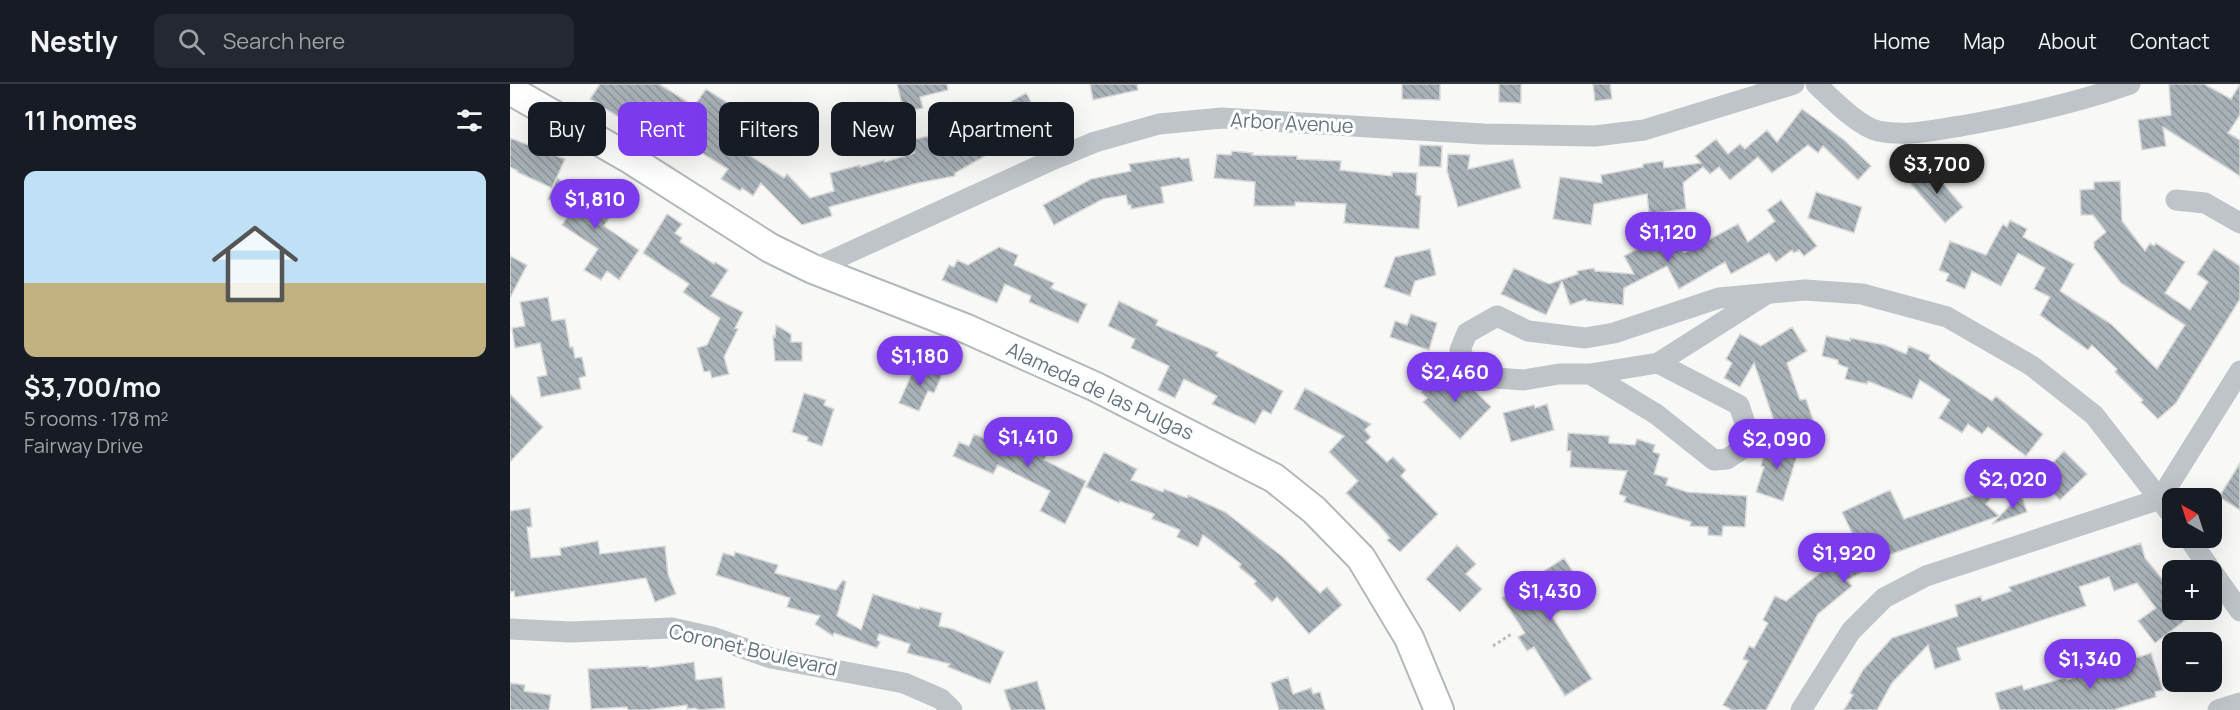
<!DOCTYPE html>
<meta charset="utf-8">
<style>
body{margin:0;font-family:Manrope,sans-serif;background:#242831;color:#f1f3f6;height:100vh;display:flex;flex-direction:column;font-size:22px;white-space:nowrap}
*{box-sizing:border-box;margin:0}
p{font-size:20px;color:#9ea1a6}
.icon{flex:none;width:33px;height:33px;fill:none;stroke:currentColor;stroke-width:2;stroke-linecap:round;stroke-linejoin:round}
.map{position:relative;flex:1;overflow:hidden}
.details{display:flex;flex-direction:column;background:#171b24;width:510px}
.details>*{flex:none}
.hud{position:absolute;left:18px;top:18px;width:570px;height:54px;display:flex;gap:12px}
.needle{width:39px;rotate:321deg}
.buttons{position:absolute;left:1652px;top:404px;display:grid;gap:12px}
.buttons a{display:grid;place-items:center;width:60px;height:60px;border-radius:12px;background:#171b24;box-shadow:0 6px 24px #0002;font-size:30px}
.price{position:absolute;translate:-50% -51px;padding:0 14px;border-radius:21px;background:#7c3aed;color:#fff;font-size:20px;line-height:39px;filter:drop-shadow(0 2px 3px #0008)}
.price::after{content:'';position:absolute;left:50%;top:36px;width:18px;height:14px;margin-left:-9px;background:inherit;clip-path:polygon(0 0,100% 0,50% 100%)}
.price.active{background:#222;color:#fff}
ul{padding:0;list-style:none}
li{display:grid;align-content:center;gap:12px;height:318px;padding:0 24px}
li+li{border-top:2px solid #363941}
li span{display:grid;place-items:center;height:186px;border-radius:12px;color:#555}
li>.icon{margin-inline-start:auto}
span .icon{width:108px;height:108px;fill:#fffc;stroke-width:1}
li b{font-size:26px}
h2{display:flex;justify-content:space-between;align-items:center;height:72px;padding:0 24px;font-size:26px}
.chip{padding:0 21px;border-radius:12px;background:#171b24;box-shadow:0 6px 24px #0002;font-size:21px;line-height:54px}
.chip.active{background:#7c3aed;color:#fff}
header{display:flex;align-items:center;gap:36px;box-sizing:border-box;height:84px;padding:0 30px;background:#171b24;border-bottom:2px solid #363941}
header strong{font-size:28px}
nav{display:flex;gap:33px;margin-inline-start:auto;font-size:21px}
.search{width:420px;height:54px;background:#242831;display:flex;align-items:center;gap:15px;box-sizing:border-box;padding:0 21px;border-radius:12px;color:#9ea1a6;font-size:22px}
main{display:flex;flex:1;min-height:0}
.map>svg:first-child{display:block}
</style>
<header>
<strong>Nestly</strong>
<div class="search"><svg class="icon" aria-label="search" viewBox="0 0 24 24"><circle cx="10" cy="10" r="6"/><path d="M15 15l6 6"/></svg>Search here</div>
<nav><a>Home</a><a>Map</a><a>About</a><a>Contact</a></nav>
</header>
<main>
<section class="details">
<h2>11 homes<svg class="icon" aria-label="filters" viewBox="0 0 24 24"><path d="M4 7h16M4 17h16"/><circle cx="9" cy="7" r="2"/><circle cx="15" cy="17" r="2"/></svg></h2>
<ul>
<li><span style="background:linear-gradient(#bfe0f5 60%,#c2b280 0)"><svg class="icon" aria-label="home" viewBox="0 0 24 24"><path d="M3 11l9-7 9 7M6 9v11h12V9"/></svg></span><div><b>$3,700/mo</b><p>5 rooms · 178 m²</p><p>Fairway Drive</p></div></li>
</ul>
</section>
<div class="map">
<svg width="1730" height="626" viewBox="0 0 1730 626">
<defs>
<pattern id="building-back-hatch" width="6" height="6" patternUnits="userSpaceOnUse" patternTransform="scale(1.5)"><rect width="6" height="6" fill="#a8b1b7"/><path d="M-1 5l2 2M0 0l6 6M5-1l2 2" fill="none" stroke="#8c959a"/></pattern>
</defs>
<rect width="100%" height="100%" fill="#f8f8f6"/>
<path fill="url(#building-back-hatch)" stroke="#dadad8" stroke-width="1.5" d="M90 0H149L184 22 196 5 235 30 218 57 274 94 277 90 300 114 324 107 320 89 350 81V83L374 76 375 78 404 69 401 56 436 48 437 56 486 30 484 27 516 9 533 39 445 89V92L408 99 319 123 322 132 292 141 251 99 243 112 232 104 230 107 211 95 218 85 161 50 160 52 119 25 112 35 80 15Z
M387 0H437L438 6 410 13 413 24 394 28Z
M580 0H627L628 6 583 16Z
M892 0H930V16L892 15Z
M989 0H1011V19L989 18Z
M1083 0H1100L1102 15 1085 17Z
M1659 0H1694L1721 15 1730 0V31L1718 49 1730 56V92L1653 43 1656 62 1632 66 1628 36 1661 31Z
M1292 25 1334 56 1361 82 1348 96 1313 62 1308 69 1298 61 1262 89 1248 73 1220 96 1209 83 1200 90 1193 83 1173 99 1176 125 1139 130 1137 110 1084 120 1081 141 1043 135 1050 93 1092 99 1091 91 1133 83V80L1153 77 1154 84 1191 79 1185 72 1206 55 1218 70 1230 60 1235 65 1257 46 1267 58Z
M0 54 55 75 42 104 7 88 8 87 0 83Z
M910 61 932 62 931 83 909 82Z
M722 67 743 69 742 71 787 72V75L831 77 830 86 882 92V88L907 89 906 111 911 112 909 145 834 139 836 120 785 118V122H744L745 98 704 94 707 70 721 71Z
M938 70 960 71 958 85 1003 75 1011 104 948 123 937 87Z
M670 73 671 75 679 74 683 97 651 103 654 119 621 125V121H618L616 111 593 115 544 141 533 121 581 95 621 87 619 80Z
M1416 85 1420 90 1423 88 1453 123 1435 139 1400 99Z
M47 94 81 116 86 108 107 122 94 142 129 166 109 196 97 187 91 196 74 186 88 165 52 141 62 125 38 115Z
M1610 97 1612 137 1635 167 1640 159 1644 162 1646 159 1675 178 1655 209 1680 226 1698 198 1687 190 1704 165 1730 182V215L1666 319 1648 335 1631 318 1633 316 1605 288 1607 285 1582 261 1578 266 1530 231 1540 213 1524 205 1535 184 1508 169 1491 202 1462 187 1455 205 1436 197 1439 190 1429 186 1440 157 1476 171 1493 140 1497 143 1500 136 1517 145 1513 153 1564 180 1550 207 1601 240 1647 285 1675 241 1611 199 1584 164V158L1596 148 1583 131H1571L1570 106 1584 105V98Z
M1306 108 1352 123 1344 149 1298 134Z
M1271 116 1307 162 1294 172 1289 166 1284 169 1282 166 1266 178 1259 169 1221 190 1215 178 1169 205 1157 182 1114 204 1113 221 1076 217V215L1060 221 1052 197 1036 231 991 210 1004 184 1039 200 1068 190 1067 187 1084 184 1085 187 1124 190 1114 172 1135 161 1136 163 1163 149 1174 169 1228 140 1238 158 1265 137 1257 126Z
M157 130 172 140 165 149 172 154 170 158 204 180 205 178 218 186 201 212 233 228 225 244 228 245 214 273 219 290 202 294 200 287 194 288 187 264 197 261 210 234 173 208 179 200 133 169Z
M489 163 508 171 504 181 544 199 541 204 577 220 568 239 519 218 521 212 495 200 487 219 432 196 439 181 444 183 447 176 458 181Z
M920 165 926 191 905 197 900 212 874 203 885 173Z
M0 172 17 181 0 214Z
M38 213 42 237 55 235 60 263H63L65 274 72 273 76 292 69 294 71 305 31 313 27 293 37 291 30 259 5 264 2 244 15 242 10 218Z
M609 217 648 236 646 241 708 268 706 272 773 307 761 330 753 326 745 340 702 320 707 312 674 295 665 314 648 306 659 282 621 264 625 255 598 242Z
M901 230 927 239 919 266 880 253 885 237 897 241Z
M266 241 281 250V258H292V277H265L263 252 265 253Z
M1282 243 1297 267 1277 279 1290 316 1296 315 1304 339 1299 341 1300 343 1270 354 1244 279 1230 303 1214 294 1222 279 1216 275 1230 250 1251 262Z
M1316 252 1340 257V254L1375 261 1396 270 1399 262 1420 271 1419 275 1482 317 1486 312 1533 350 1516 372 1478 343 1472 350 1458 340 1452 349 1429 334 1440 316 1410 296 1402 315 1358 297 1357 300 1335 295 1338 284 1328 280V276L1312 272Z
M406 280 432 291 424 309 418 307 409 327 389 319Z
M936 283 955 301 957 299 981 323 950 355 913 318 917 314 911 308Z
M795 304 861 340 855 346 861 353 856 358 877 378 883 373 896 386 891 392 928 430 890 468 877 456 880 454 868 440 836 409 848 397 819 368 834 352 784 325Z
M294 309 316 316 314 321 324 325 312 362 297 357 298 353 282 348Z
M0 310 33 343 0 378Z
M1037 320 1044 346 1001 358 993 329 1024 321 1025 324Z
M518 337 538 347 531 359 541 363 534 376 576 397 555 440 530 427 540 407 488 381 483 390 443 372 449 358 459 362 464 350 503 367Z
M1058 349 1099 352V359L1125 361 1127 355 1145 361 1143 368 1150 370 1144 390 1158 394 1156 401 1177 408 1237 412 1235 443 1213 442 1212 452 1198 451V443L1180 442 1181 438 1114 418 1116 413 1109 410 1117 387 1060 383 1061 367H1057Z
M1258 356 1289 365 1273 417 1246 408 1254 383 1251 382Z
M1554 367 1577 390 1550 416 1528 394Z
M594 368 627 385 621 396 653 408 654 405 677 414 678 411 715 428 773 473 810 509 817 503 832 521 799 550 767 513 762 518 744 500 746 497 729 483 731 480 693 451 688 463 667 453 670 446 642 435 644 430 610 417 609 419 576 403Z
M1730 379V426L1709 413Z
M1492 401 1476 420 1489 432 1379 471 1380 474 1337 496 1342 502 1308 530 1256 626H1222L1213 621 1238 577 1233 575 1239 562 1244 564 1258 539 1253 536 1265 512 1276 517 1335 468 1333 464 1346 457 1332 428 1380 406 1394 435Z
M1511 410 1517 428 1482 440Z
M20 424 22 443H17L21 474 51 471 50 464 88 457 90 470 155 462 158 490 166 510 145 518 136 494 5 513 4 507 0 508V427Z
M1631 459 1635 474 1662 507V525H1672L1678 534 1645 559 1628 537 1646 524 1627 499 1604 507 1599 493 1569 503 1576 522 1447 564 1451 576 1425 585 1418 561 1382 599 1367 626H1334L1343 611 1340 609 1353 586 1382 554 1448 532 1445 521 1471 512 1472 517 1501 507 1499 503Z
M947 461 966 480 956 490 972 505 950 528 916 495Z
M225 468 268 481 265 489 326 506 333 496 336 498 327 532 351 546 363 510 409 525 410 523 432 529 429 542 443 545 494 568 480 600 438 583 440 580 397 569 400 560 369 550 367 556 370 558 367 564 324 549 323 552 305 540 310 532 277 523 280 514 206 491 213 469 224 472Z
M1054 474 1077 510 1042 532 1082 595 1055 612 1024 563 1017 567 1008 553 1015 549 992 514Z
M1641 569 1653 606 1645 608 1646 613 1603 626H1490L1485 609 1512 601 1514 606 1557 593V596Z
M184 578 186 596 212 593 215 624 189 626 185 624 177 625V621L138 626H118L117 623 81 625 78 585 138 582V584Z
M778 593 783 610 801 604 803 610 810 608 815 626H769L761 599Z
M527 597 536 626H501L494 606Z
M0 599 15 601 14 607 41 611 39 626H0Z"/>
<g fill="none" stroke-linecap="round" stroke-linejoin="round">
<g stroke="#b2b8bc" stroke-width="32">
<path id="secondary" d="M0 6 117 73 260 164 303 185 457 245 586 303 764 394 804 426 851 474 899 554 929 626"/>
</g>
<path stroke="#babdc0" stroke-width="3" stroke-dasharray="3 3" stroke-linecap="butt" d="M983 562 1003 549"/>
<path stroke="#bfc4c8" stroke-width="21" d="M1306 0C1321 14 1348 42 1368 47 1396 53 1423 46 1451 42 1507 32 1566 19 1620 0
M1666 116 1695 119 1730 139
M303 185 544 75 585 58 649 40 712 34 973 50 1085 52 1134 46 1284 0
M1255 211 1148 279 1080 290H1049L1014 296 986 294 957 280 950 266 957 249 987 232 1018 247 1075 254 1104 249 1209 214 1295 206 1352 210 1437 233 1522 282 1584 331 1662 431
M1080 290 1146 330 1204 376 1217 375 1235 363 1238 348 1229 321 1148 279
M1678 453 1701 486
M1701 486 1730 527
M0 545 60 548 162 544 202 553 261 574 394 599 431 615 442 626
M1291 626 1341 547 1374 514 1416 492 1650 415 1730 287
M1708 626 1730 619"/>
<use href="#secondary" stroke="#fff" stroke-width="28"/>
</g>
<g text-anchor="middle" stroke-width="6" stroke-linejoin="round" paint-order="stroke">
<g font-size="20" fill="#647580" stroke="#fff">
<text transform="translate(782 39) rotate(3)" y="7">Arbor Avenue</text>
<text transform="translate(590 307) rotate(25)" y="7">Alameda de las Pulgas</text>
<text transform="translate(243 566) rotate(13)" y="7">Coronet Boulevard</text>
</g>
</g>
</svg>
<div class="buttons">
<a><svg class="needle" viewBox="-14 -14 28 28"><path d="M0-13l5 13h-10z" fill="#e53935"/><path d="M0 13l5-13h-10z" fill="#9ea1a6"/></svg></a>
<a>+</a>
<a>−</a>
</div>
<b class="price active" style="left:1427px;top:111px">$3,700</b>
<b class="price" style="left:85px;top:146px">$1,810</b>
<b class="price" style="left:1158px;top:179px">$1,120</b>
<b class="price" style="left:410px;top:303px">$1,180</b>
<b class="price" style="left:945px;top:319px">$2,460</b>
<b class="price" style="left:518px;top:384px">$1,410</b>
<b class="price" style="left:1267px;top:386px">$2,090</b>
<b class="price" style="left:1503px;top:426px">$2,020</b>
<b class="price" style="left:1334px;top:500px">$1,920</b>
<b class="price" style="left:1040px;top:538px">$1,430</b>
<b class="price" style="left:1580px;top:606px">$1,340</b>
<div class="hud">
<a class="chip">Buy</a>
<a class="chip active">Rent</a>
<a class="chip">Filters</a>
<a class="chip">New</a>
<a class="chip">Apartment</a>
</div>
</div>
</main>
